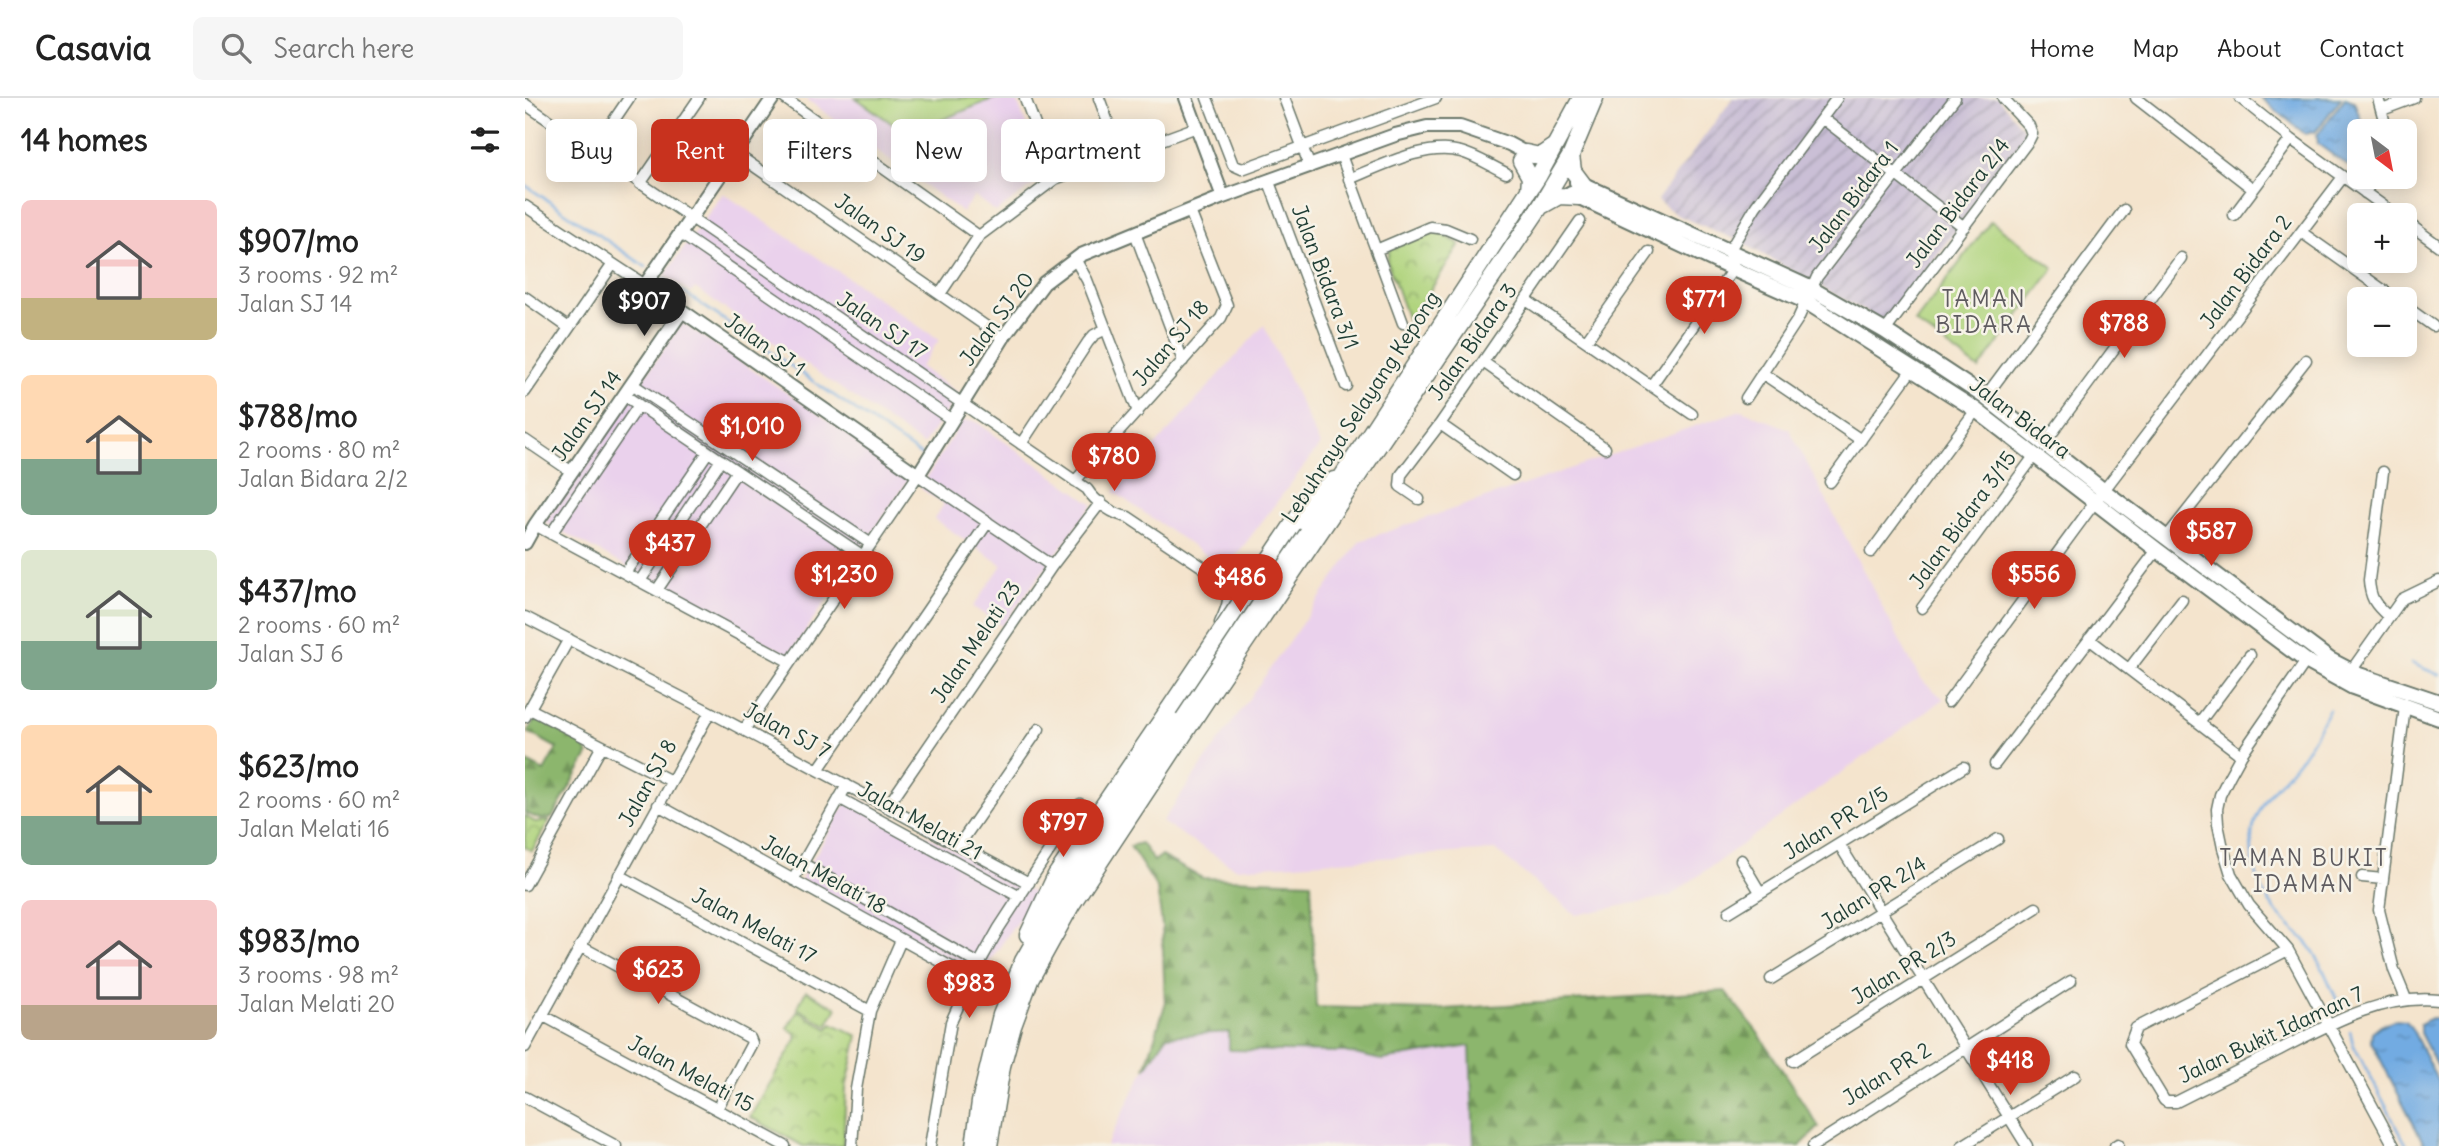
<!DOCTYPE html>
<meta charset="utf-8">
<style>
body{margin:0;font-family:Delius,sans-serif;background:#f6f6f6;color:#222;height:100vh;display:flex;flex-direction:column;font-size:26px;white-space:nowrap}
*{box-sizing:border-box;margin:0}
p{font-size:23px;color:#767676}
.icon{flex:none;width:38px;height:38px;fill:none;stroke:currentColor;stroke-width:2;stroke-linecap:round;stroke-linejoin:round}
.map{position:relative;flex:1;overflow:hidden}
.side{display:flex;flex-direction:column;background:#fff;width:525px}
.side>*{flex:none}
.top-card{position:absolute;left:21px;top:21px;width:665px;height:63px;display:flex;gap:14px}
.needle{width:46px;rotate:148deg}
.tools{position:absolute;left:1822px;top:21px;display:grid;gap:14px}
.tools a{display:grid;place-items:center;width:70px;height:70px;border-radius:10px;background:#fff;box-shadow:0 4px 18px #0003;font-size:35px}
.price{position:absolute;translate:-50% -60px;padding:0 16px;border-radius:24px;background:#c8321e;color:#fff;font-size:23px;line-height:46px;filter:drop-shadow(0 2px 4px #0008)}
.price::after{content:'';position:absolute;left:50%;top:42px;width:21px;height:16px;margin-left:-10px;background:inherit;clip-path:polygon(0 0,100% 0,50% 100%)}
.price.current{background:#222;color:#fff}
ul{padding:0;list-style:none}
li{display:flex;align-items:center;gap:21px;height:175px;padding:0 21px}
li span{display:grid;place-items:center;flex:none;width:196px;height:140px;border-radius:10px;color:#555}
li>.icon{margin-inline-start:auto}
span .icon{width:84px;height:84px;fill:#fffc;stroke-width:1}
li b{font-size:30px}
h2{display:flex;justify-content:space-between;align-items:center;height:84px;padding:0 21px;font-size:30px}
.pill{padding:0 24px;border-radius:10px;background:#fff;box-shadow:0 4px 18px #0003;font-size:24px;line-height:63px}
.pill.current{background:#c8321e;color:#fff}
header{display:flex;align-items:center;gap:42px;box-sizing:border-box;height:98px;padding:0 35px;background:#fff;border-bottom:2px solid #e0e0e0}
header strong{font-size:33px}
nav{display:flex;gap:38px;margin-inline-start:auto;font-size:24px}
.search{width:490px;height:63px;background:#f6f6f6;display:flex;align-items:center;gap:18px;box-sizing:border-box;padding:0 24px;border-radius:10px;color:#767676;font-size:26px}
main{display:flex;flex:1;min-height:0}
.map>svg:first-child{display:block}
</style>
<header>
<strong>Casavia</strong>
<div class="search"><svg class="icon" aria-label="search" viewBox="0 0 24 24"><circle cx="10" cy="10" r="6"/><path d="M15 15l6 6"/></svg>Search here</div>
<nav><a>Home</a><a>Map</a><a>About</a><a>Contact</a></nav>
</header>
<main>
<section class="side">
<h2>14 homes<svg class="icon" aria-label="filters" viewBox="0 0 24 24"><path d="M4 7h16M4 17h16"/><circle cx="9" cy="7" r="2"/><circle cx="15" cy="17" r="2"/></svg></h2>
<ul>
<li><span style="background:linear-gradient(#f6c9c9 70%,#c2b280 0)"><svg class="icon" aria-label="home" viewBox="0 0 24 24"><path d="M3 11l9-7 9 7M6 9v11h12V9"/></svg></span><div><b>$907/mo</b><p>3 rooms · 92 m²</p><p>Jalan SJ 14</p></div></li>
<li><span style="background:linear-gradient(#ffd9b3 60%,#7fa58c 0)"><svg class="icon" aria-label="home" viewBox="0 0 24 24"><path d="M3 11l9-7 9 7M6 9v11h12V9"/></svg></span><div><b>$788/mo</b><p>2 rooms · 80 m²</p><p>Jalan Bidara 2/2</p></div></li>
<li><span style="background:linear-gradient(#dfe7d0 65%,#7fa58c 0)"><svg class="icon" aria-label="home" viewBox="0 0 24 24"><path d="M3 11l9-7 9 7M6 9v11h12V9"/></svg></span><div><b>$437/mo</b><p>2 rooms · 60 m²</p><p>Jalan SJ 6</p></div></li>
<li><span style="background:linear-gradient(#ffd9b3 65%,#7fa58c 0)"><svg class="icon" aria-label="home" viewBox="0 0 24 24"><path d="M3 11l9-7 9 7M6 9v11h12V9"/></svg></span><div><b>$623/mo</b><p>2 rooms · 60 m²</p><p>Jalan Melati 16</p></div></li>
<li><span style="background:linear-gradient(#f6c9c9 75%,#b9a48a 0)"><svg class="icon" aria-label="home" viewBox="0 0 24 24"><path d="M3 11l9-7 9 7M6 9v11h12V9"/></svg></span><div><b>$983/mo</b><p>3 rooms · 98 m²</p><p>Jalan Melati 20</p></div></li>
</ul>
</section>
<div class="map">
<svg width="1914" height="1048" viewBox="0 0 1914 1048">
<defs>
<pattern id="industrial-furrows" width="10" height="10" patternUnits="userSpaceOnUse" patternTransform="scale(1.75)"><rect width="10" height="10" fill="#cabfd6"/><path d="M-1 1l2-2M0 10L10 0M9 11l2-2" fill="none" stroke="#a39cae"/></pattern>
<pattern id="forest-firs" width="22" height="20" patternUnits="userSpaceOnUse" patternTransform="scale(1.75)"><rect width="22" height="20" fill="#8cb66d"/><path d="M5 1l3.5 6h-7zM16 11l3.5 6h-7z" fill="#72955a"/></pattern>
<pattern id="park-crowns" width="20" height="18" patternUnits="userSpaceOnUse" patternTransform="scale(1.75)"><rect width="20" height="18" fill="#b0d47e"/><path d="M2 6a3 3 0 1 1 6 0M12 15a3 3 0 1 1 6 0" fill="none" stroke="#8fad68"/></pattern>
<pattern id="water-ripples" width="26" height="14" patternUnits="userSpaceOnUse" patternTransform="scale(1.75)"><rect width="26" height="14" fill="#72abe2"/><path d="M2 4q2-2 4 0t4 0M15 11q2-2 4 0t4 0" fill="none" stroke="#5d8cb8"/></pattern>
</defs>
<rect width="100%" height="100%" fill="#f7f3e8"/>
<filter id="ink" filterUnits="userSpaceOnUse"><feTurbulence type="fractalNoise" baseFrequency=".0143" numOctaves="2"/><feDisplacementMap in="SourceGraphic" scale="14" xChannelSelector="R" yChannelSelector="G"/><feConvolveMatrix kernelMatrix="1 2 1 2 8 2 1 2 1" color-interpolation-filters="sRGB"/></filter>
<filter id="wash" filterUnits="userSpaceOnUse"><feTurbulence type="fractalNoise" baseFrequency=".00686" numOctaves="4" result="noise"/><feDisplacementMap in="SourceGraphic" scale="28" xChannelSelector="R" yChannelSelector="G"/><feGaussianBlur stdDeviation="1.57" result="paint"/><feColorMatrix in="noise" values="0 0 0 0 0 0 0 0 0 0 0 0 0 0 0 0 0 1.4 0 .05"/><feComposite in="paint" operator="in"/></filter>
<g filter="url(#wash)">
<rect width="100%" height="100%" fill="#f4e4cd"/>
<path fill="#ead1ec" d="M280 0H491L519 74 515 82 471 114 449 98 437 114Z
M198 95 414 242 395 269 434 296 398 347 170 190 166 195 140 177Z
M157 225 386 378 264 557 20 424Z
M739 227 795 347 701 471 589 394Z
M1216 312 1264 331 1395 581 1419 601 1145 798 1051 817 970 752 710 770 637 724 835 443Z
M437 323H450L568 406 477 528 448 509 477 467 409 421 419 406 395 390Z
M326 697 511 796 454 879 276 781Z
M704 934 705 952 820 954 857 962 945 948 949 1048H581L620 971 642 938Z"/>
<path fill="url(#industrial-furrows)" d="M1208 0H1473L1503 36 1361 225 1214 143 1152 117 1132 102Z"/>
<path fill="#b0d47e" stroke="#688859" stroke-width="2" d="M331 0H470L382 36Z
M1466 123 1529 170 1454 271 1390 224Z
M281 893 312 910 302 927 272 910Z"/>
<path fill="url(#forest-firs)" stroke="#567a50" stroke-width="2" d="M15 622 59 647 63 657 27 720 15 721 0 715V663L19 673 32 650 3 634 9 623Z
M616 745 629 763 636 758 677 780 786 784 791 909 905 912 1200 893 1233 935 1294 1029 1275 1048H949L945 948 857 962 820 954 704 952V934L642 938 620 971 640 907 637 827 632 790 605 748Z"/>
<path fill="url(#park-crowns)" stroke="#688859" stroke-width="2" d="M905 135H914L935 146 884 225 862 163 865 150Z
M0 718 10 724 24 723 7 753 0 749Z
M273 913 303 931 307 925 333 938 321 990 318 1048H278L225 1019 272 940 270 935 262 930Z"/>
<path fill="url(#water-ripples)" stroke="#48748b" stroke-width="2" d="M1736 0H1816L1790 34 1780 36Z
M1820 0 1829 3 1840 33H1834V63L1831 68H1823L1793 46 1792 37Z
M1906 920 1914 922V972L1895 935V926Z
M1869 922 1881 923 1887 931 1914 985V1048H1900L1846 943 1847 934 1856 927Z"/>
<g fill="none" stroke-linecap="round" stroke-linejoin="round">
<path stroke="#72abe2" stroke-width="2.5" d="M0 87 121 169
M138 180 397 358
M1886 565 1914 577
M1804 611C1794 629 1785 650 1771 666 1758 681 1744 694 1735 712 1717 746 1730 788 1753 816 1764 828 1778 838 1787 851 1798 868 1806 890 1815 909
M1825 933 1828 946 1882 1048"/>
</g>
</g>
<g filter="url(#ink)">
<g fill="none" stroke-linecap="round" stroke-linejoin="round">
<g stroke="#6a776a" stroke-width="13">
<path id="minor" d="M259 0 454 138
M500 0 530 81
M574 0 595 57
M682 0 708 67 717 71 911 0
M759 0 785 69
M1611 0 1728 91
M1715 0 1766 41 1871 117
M1853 0 1862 33
M0 6 562 391C570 404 589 417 603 419L694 480C709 494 703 508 695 525
M1857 12 1889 0
M1297 20 1439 129
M68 53 104 0
M210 55 478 240
M816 57 878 225
M824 81C856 68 902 44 936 54 951 58 966 68 981 75
M744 84 821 288
M115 86 174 0
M1840 95 1849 79
M0 108 120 187
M1709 117 1766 41
M1880 123 1914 148
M1776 134 1871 201
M154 135 427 322
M610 135 658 263
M851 152 905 129 921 131 945 141
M550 161 562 182 613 314
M415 196 454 138 530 81 672 29
M0 199 44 230
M1001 202 1167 316
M1880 208 1908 228
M1360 233 1504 42 1507 36 1504 28 1478 0
M1061 243 1124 154
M958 264 1080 350
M1237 275 1336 342
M107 286 346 446
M1126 288 1208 171 1209 168 1203 155 1231 108 1312 0
M0 294 88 166
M99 297 338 458
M1460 299 1599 112
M1221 300 1273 221 1292 179 1430 0
M915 326 988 377
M0 342 47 374
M496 346 563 244 569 237 581 231
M1519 346 1656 160
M1858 374 1844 482C1845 500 1850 507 1864 519
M550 383 696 220 702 207 665 113
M1305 384 1388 270
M894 401 875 388 876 377 915 326 1055 123
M10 427 265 564
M26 436 114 307
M1641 440 1781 262
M1346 454 1451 312
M100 475 183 354
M115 483 196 362
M132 492 212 373
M1397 510 1510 357
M0 519 185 614 504 785
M1564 541 1716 657
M1781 563 1716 657 1705 677 1695 697 1692 711 1693 726 1698 750 1706 776 1724 807 1763 852 1869 1048
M1604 571 1657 502
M1826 573 1877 501 1914 483
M1423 604 1570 404 1818 79
M1880 609 1854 812 1869 872 1881 901
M5 611 146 683
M0 619 44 541
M1674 625 1725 557
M219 632 393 377 527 468
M1470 666 1632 452
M293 672 463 424
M314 700 495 799
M133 707 446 880
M362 709 527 468 576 404
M1314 746 1502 1048
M434 747 514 631
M1216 762 1235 794
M277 765 454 866
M94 777 345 913
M1837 779 1858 781
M268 782 322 687
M0 787 77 648
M1204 814 1439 669
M55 848 225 940 227 945 192 1011
M1763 852 1611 930 1605 946 1639 1002 1642 1004H1651C1685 987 1719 970 1752 953 1803 927 1856 896 1914 902
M1246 881 1473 741
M17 917 260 1048
M0 949 185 614
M1268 963 1511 810
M0 999 91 1048
M327 1048 331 991 345 913 376 842
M405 1048 426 924 446 880 474 830 555 706
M1288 1048 1546 883
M1437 1048 1550 978
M1590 1048 1593 1046"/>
</g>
<g stroke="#6a776a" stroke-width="16">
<path id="tertiary" d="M248 0 120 187 393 377 480 237 519 185 556 157 698 99 870 37 902 29H935L984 46 1008 59
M661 0 698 99
M0 445 10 427 157 213"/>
</g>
<g stroke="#6a776a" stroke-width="18">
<path id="secondary" d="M1052 84 1285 190 1360 233 1460 299 1579 393 1805 562 1834 577 1914 604
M1046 95 1208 171 1280 203 1451 312 1632 452 1781 563 1828 589 1914 620"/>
</g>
<g stroke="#6a776a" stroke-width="19">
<path id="primary" d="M1001 55 1015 58 1028 49
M1046 57 1048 73 1060 89
M996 63 1005 79 1004 92
M1018 107 1034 98 1054 99
M768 426 785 402 809 382
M503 837 531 777 644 611
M449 1048 455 1004 476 917 498 863 533 802 605 695 646 629 818 377 1014 77 1056 0
M464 1048 477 968 488 928 505 882 547 806 694 583 1015 109 1046 57 1070 0"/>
</g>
<use href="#minor" stroke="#fff" stroke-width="10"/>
<use href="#tertiary" stroke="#fff" stroke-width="12"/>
<use href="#secondary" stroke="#fff" stroke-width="14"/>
<use href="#primary" stroke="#fff" stroke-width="16"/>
<g stroke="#6a776a" stroke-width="19" stroke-linecap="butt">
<path id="primary-bridge" d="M644 611 768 426"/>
</g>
<use href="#primary-bridge" stroke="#fff" stroke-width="16"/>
</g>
</g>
<g text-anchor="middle" stroke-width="5" stroke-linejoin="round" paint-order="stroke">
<g font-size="21" fill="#1f3d34" stroke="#f7f3e8">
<text transform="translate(1329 99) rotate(-53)" y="7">Jalan Bidara 1</text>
<text transform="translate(1433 105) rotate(-53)" y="7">Jalan Bidara 2/4</text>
<text transform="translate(355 131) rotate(35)" y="7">Jalan SJ 19</text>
<text transform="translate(1721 174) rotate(-53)" y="7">Jalan Bidara 2</text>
<text transform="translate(800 179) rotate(69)" y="7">Jalan Bidara 3/1</text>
<text transform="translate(472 221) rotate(-54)" y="7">Jalan SJ 20</text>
<text transform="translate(357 228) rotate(34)" y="7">Jalan SJ 17</text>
<text transform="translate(948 244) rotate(-55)" y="7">Jalan Bidara 3</text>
<text transform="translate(646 245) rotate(-50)" y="7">Jalan SJ 18</text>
<text transform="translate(240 247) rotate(35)" y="7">Jalan SJ 1</text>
<text transform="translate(836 309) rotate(-57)" y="7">Lebuhraya Selayang Kepong</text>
<text transform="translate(62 318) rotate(-55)" y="7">Jalan SJ 14</text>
<text transform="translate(1495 320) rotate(37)" y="7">Jalan Bidara</text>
<text transform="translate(1438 422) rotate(-54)" y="7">Jalan Bidara 3/15</text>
<text transform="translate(451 544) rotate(-56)" y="7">Jalan Melati 23</text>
<text transform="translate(262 633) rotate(28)" y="7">Jalan SJ 7</text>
<text transform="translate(123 685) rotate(-61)" y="7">Jalan SJ 8</text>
<text transform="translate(395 723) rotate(29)" y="7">Jalan Melati 21</text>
<text transform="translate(1311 725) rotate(-32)" y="7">Jalan PR 2/5</text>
<text transform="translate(299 777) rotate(29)" y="7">Jalan Melati 18</text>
<text transform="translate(1349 795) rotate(-32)" y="7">Jalan PR 2/4</text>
<text transform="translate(229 828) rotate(28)" y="7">Jalan Melati 17</text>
<text transform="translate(1379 870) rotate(-32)" y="7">Jalan PR 2/3</text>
<text transform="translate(1746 937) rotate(-25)" y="7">Jalan Bukit Idaman 7</text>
<text transform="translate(166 976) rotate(28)" y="7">Jalan Melati 15</text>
<text transform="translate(1362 976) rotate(-32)" y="7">Jalan PR 2</text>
</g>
<g font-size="23" letter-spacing="2" fill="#5f5c60" stroke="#f7f3e8">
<text x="1459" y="209">TAMAN<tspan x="1459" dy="26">BIDARA</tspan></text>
<text x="1779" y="768">TAMAN BUKIT<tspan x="1779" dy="26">IDAMAN</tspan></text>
</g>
</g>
</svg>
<div class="tools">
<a><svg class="needle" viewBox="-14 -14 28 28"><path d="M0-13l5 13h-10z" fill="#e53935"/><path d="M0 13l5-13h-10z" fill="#767676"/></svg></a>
<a>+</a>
<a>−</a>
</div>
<b class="price" style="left:1179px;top:238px">$771</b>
<b class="price current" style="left:119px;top:240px">$907</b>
<b class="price" style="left:1599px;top:262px">$788</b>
<b class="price" style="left:227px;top:365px">$1,010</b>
<b class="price" style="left:589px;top:395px">$780</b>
<b class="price" style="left:1686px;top:470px">$587</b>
<b class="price" style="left:145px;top:482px">$437</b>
<b class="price" style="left:319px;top:513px">$1,230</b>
<b class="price" style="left:1509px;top:513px">$556</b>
<b class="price" style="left:715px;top:516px">$486</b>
<b class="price" style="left:538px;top:761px">$797</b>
<b class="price" style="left:133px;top:908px">$623</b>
<b class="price" style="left:444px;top:922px">$983</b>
<b class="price" style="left:1485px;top:999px">$418</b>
<div class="top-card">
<a class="pill">Buy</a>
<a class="pill current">Rent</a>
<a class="pill">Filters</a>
<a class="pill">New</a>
<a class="pill">Apartment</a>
</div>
</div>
</main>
